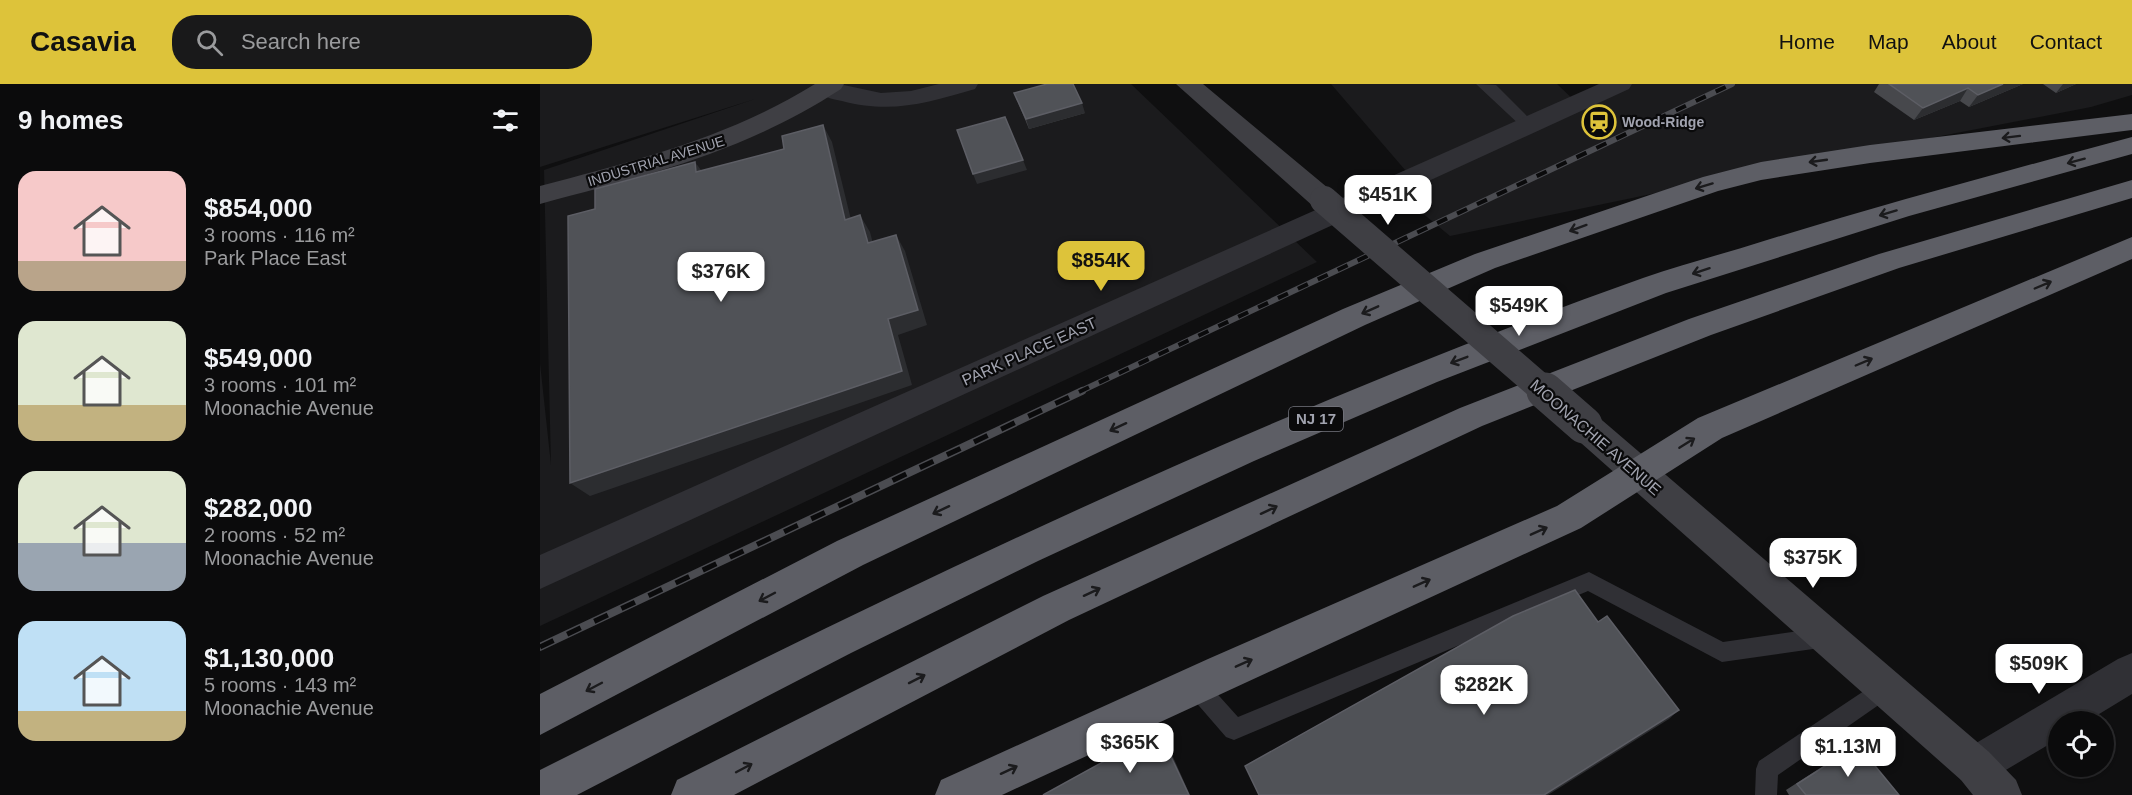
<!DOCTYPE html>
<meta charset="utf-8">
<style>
body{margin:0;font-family:Helvetica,sans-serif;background:#19191a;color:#f1f3f6;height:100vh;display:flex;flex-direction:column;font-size:22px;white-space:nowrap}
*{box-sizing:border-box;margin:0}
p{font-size:20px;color:#9a9b9d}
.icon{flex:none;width:33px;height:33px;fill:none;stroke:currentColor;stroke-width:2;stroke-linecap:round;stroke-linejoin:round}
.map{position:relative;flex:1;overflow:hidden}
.sheet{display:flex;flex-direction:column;background:#0b0b0c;width:540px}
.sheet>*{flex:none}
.fabs{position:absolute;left:1508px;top:627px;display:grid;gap:12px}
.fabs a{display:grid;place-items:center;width:66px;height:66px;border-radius:50%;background:#0b0b0c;box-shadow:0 2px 4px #0004,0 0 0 2px #2b2b2d;font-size:30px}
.price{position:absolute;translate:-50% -51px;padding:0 14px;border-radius:12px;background:#fff;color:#222;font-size:20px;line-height:39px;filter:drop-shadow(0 2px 3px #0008)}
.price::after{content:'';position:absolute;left:50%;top:36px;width:18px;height:14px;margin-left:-9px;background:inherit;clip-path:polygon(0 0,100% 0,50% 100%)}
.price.selected{background:#ddc33a;color:#111}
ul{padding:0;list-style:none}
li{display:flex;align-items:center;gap:18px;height:150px;padding:0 18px}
li span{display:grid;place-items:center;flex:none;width:168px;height:120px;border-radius:18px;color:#555}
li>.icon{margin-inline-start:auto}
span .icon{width:72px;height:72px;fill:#fffc;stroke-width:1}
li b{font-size:26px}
h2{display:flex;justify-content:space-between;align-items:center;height:72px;padding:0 18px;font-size:26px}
header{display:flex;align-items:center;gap:36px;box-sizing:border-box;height:84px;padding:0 30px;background:#ddc33a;color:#111}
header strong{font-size:28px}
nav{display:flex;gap:33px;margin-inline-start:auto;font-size:21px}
.search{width:420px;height:54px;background:#19191a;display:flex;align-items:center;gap:15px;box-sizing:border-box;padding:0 21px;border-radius:24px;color:#9a9b9d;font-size:22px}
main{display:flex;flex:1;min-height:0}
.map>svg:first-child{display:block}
</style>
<header>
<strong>Casavia</strong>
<div class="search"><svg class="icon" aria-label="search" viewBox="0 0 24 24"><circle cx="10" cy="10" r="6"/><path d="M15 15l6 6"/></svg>Search here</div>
<nav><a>Home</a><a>Map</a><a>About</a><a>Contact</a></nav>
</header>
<main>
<section class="sheet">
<h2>9 homes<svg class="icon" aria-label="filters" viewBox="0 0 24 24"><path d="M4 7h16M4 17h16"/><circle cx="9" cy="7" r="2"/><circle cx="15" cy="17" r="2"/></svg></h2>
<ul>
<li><span style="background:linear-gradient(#f6c9c9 75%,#b9a48a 0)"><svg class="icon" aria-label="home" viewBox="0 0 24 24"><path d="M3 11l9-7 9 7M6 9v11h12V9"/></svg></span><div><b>$854,000</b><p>3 rooms · 116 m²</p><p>Park Place East</p></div></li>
<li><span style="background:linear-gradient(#dfe7d0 70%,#c2b280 0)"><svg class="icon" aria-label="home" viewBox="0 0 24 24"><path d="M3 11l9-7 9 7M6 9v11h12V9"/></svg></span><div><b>$549,000</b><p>3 rooms · 101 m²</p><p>Moonachie Avenue</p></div></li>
<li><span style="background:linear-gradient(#dfe7d0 60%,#9aa5b1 0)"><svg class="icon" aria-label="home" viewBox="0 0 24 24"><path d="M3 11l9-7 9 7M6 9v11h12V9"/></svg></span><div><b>$282,000</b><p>2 rooms · 52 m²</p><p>Moonachie Avenue</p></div></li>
<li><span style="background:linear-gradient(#bfe0f5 75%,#c2b280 0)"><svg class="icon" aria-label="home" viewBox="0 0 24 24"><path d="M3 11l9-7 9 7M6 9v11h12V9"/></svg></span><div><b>$1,130,000</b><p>5 rooms · 143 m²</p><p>Moonachie Avenue</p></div></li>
</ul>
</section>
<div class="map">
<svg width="1592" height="711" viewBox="0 0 1592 711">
<rect width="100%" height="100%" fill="#0f0f10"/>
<path fill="#1b1b1d" d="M0 0H591L777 178 0 542V279L11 381 4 86 215 15 0 83Z
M791 0H1017L1036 18 1077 0H1592V11L1551 23 1261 79 910 152 852 104 872 94Z"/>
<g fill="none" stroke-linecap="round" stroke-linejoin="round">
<path fill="#303035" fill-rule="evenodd" d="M936 0 956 1 993 38 995 41 993 44H983Z
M1049 488 1183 558 1287 543 1294 546 1297 553 1294 560 1287 563 1182 578 1048 507 694 656 686 653 647 608 644 601 647 594 655 590 663 594 698 633Z
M1345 593 1353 597 1356 604 1353 611 1238 691 1237 711H1215L1216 685 1219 677Z"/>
<path fill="#303035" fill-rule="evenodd" d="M276 0H299L341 9 371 7 399 0H438L435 5C387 19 352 30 302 17 293 15 280 13 274 4Z
M1059 0H1092L1089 5 0 505V471Z
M1592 569V610L1546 638H1518V655L1449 696 1435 703 1421 696 1414 682 1421 668 1578 575Z"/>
<path fill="#3f3f44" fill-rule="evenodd" d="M275 0H304L301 5C202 69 111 90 0 120V102C96 77 190 53 275 0Z
M636 0H663L794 109 798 116 794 123 784 125 774 123Z
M1044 327 1056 331 1449 668 1476 696 1482 711H1433L1421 696 1032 351 1028 341 1032 331Z"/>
<path fill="#5d5e65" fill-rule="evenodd" d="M1592 30V46L1330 79 1221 96 1178 107 955 184 825 241 323 481 0 651V610L297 457 803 225 935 170 1163 93 1221 78 1330 61Z
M1592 53V70L1369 132 1126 209 897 298 714 377 498 477 311 569 37 711H0V686C360 505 723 329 1103 194 1144 180 1186 169 1227 156 1348 119 1470 86 1592 53Z
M1592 96V114L1359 184 1171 251 942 342 529 536 194 711H131L137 696 503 512 920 324 1149 235 1339 170Z
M1592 153V175L1182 354 1041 444 462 711H395L401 696 668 575 1017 422 1158 334Z"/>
<g stroke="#4b4c51" stroke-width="6">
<path id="rail-far1" d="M539 308 1192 0"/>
</g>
<g stroke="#4b4c51" stroke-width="8">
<path id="rail" d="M0 563 542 307"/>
</g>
<use href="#rail-far1" stroke="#0a0a0b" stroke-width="4" stroke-dasharray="11" stroke-linecap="butt"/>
<use href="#rail" stroke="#0a0a0b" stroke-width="5" stroke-dasharray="15" stroke-linecap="butt"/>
<path stroke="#3f3f44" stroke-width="28" d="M784 116 1006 308"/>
<path stroke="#3f3f44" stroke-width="37" d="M1005 307 1044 341"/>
</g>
<path fill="#47484c" d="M1339 0H1483L1429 23 1420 17 1374 36 1334 8Z
M1503 0H1536L1516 9Z
M474 9 545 29 489 45Z
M1318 661 1359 711H1249L1246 706 1305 668Z"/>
<path fill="#2c2d30" d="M1463 0H1483L1429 23 1438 11Z
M1523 0H1536L1516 9Z
M1428 4 1420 17 1374 36 1383 24Z
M542 19 545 29 489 45 486 35Z
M283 41 292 58 315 152 305 136Z
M483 76 487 86 437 100 433 90Z
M155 78 167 94 156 88Z
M320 131 330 148 337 175 328 159Z
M356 151 365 167 387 241 358 251 372 301 50 412 30 399 348 235Z
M1139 626 1129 635 1008 711H1004Z
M619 647 625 655 650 711H649Z"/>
<path fill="#505257" stroke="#5d5e65" stroke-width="1.5" d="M507 0H533L542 19 486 35 474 9Z
M1349 0H1463L1438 11 1428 4 1383 24Z
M465 33 483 76 433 90 417 46Z
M283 41 305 136 320 131 328 159 356 151 378 226 348 235 362 287 30 399 28 132 55 125V105L155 78 156 88 244 65 242 52Z
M1035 506 1058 538 1067 532 1139 626 1004 711H719L705 682 973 532Z
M619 647 649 711H503Z
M1318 661 1359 711H1266L1257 700Z"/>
<defs><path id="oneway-shaft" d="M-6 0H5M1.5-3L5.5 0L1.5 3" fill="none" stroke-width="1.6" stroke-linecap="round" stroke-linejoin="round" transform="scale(1.5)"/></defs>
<g stroke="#1b1b1d">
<use href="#oneway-shaft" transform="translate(1471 53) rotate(173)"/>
<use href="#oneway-shaft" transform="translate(1278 77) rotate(172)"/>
<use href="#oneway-shaft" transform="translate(1536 77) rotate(165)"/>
<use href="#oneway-shaft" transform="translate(1164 102) rotate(163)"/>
<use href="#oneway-shaft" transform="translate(1348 129) rotate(163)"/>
<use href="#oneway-shaft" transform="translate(1038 144) rotate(160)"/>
<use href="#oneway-shaft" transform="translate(1161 187) rotate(162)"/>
<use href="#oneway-shaft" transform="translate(1503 201) rotate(-23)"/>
<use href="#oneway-shaft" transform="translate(830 226) rotate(156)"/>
<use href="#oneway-shaft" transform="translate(919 276) rotate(159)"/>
<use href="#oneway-shaft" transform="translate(1324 278) rotate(-23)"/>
<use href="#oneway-shaft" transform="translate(578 343) rotate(155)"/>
<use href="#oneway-shaft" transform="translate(1147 359) rotate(-32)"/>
<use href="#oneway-shaft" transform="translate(401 426) rotate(155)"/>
<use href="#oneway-shaft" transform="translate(729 426) rotate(-25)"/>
<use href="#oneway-shaft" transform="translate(999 447) rotate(-24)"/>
<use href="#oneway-shaft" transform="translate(882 499) rotate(-24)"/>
<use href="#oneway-shaft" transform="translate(552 508) rotate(-25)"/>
<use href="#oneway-shaft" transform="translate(227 513) rotate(152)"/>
<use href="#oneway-shaft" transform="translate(704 579) rotate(-24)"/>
<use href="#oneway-shaft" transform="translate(377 595) rotate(-27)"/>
<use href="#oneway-shaft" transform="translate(54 603) rotate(152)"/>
<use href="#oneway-shaft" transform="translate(204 684) rotate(-28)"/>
<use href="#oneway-shaft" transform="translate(469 686) rotate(-25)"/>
</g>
<defs>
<g id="station-ring" transform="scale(1.725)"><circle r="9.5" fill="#0a0a0b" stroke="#ddc33a" stroke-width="1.5"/><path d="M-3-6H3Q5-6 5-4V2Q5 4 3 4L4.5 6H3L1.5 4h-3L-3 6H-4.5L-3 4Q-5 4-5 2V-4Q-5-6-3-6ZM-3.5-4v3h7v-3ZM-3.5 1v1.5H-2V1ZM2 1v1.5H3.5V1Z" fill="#ddc33a"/></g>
</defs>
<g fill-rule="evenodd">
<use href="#station-ring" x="1059" y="38"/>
</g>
<g text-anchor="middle" stroke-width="4.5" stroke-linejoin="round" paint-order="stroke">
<g font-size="14" font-weight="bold" fill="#a1a3af" stroke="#0a0a0b" text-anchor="start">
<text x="1082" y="43">Wood-Ridge</text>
</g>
<g font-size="14" fill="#a1a3af" stroke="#0a0a0b">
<text transform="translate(116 77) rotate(-17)" y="5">INDUSTRIAL AVENUE</text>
</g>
<rect fill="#0a0a0b" stroke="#74757e" stroke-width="1.5" x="749" y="323" width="54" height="24" rx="4.5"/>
<g font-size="15" font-weight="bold" fill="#a1a3af">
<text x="776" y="340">NJ 17</text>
</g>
<g font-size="16" fill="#a1a3af" stroke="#0a0a0b">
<text transform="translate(489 267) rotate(-24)" y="6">PARK PLACE EAST</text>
<text transform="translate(1056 353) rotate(41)" y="6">MOONACHIE AVENUE</text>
</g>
</g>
</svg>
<div class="fabs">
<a><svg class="icon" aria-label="locate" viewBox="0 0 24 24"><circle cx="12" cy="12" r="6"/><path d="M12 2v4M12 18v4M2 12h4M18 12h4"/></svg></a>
</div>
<b class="price" style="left:848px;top:142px">$451K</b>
<b class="price selected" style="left:561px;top:208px">$854K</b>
<b class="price" style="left:181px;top:219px">$376K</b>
<b class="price" style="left:979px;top:253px">$549K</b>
<b class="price" style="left:1273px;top:505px">$375K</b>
<b class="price" style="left:1499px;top:611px">$509K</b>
<b class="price" style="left:944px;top:632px">$282K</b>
<b class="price" style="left:590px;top:690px">$365K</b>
<b class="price" style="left:1308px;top:694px">$1.13M</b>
</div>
</main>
